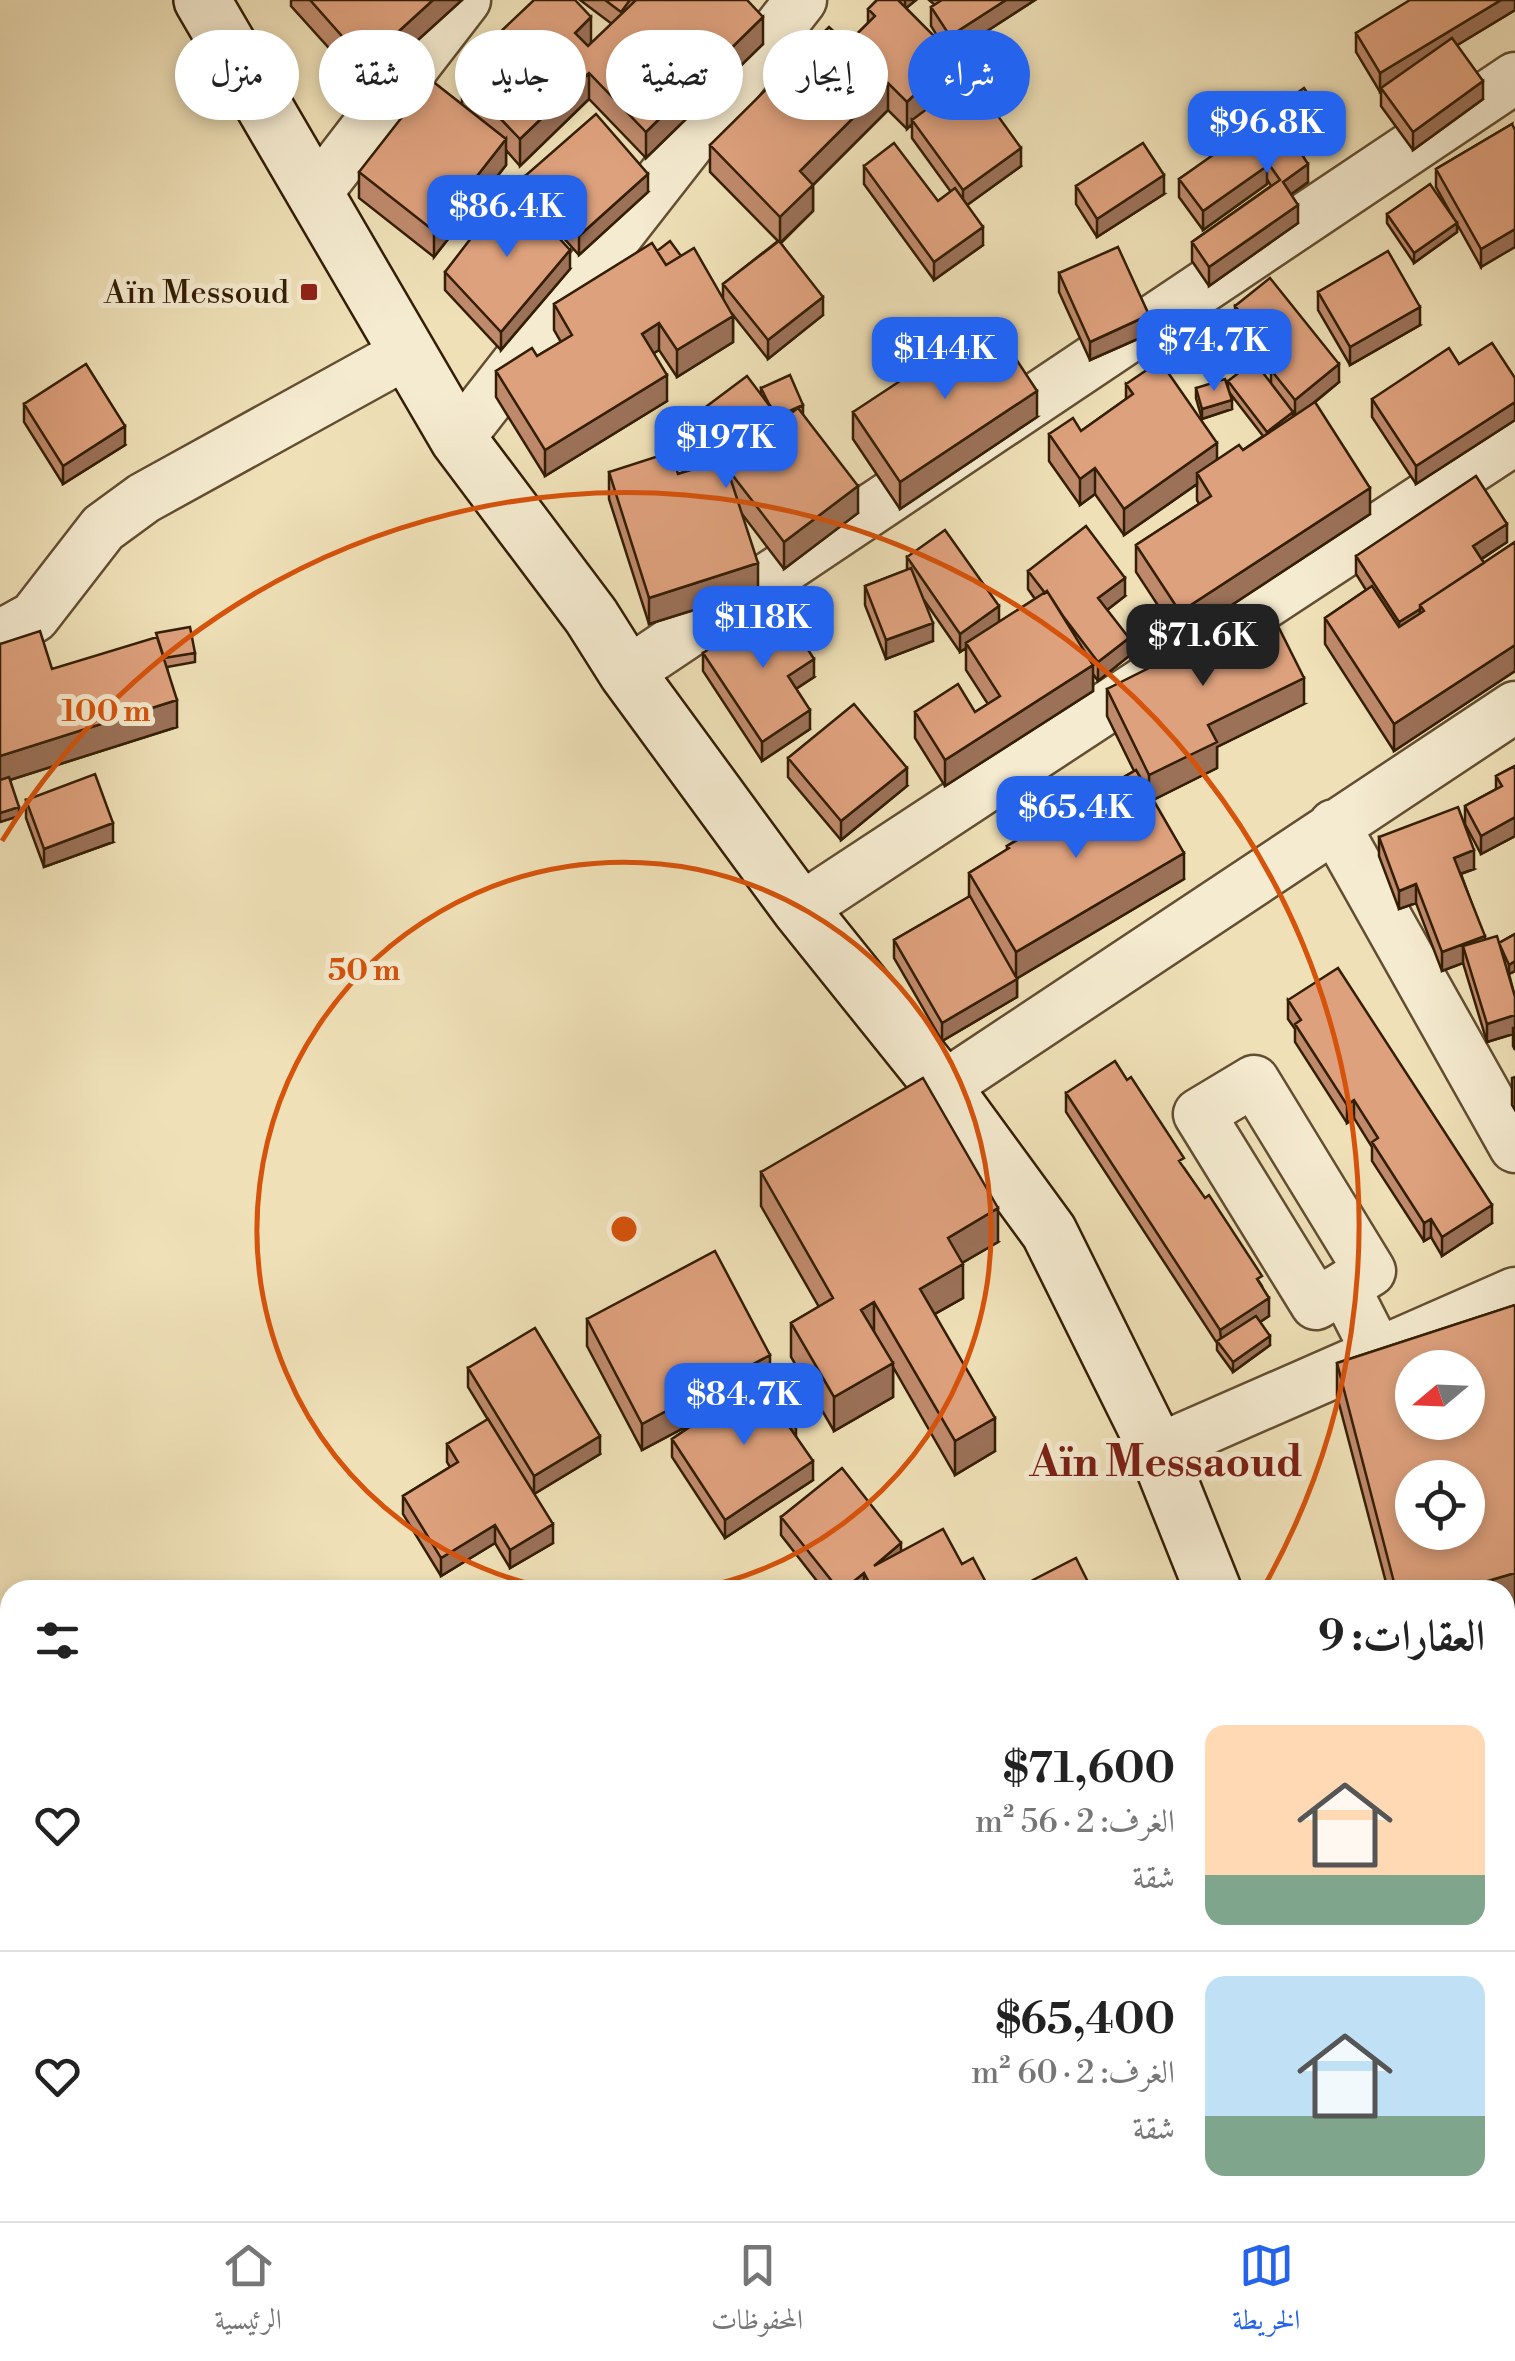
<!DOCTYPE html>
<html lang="ar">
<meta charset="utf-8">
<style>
body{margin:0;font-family:"Libre Bodoni",Amiri,serif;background:#f6f6f6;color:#222;direction:rtl;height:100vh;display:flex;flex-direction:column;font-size:38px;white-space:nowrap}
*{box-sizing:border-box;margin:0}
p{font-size:32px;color:#767676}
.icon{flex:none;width:55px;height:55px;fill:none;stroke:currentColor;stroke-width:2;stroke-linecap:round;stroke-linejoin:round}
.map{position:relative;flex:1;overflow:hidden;direction:ltr}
.sheet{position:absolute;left:0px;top:1580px;width:1515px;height:642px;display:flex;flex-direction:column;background:#fff;border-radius:30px 30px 0 0;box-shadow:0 5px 15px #0003;direction:rtl}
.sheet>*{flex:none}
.hud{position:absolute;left:30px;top:30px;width:1000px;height:90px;direction:rtl;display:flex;gap:20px}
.needle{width:65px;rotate:251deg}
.tools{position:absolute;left:1395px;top:1350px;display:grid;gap:20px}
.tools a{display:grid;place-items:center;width:90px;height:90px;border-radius:50%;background:#fff;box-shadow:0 5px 15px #0003;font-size:50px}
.price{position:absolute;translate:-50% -85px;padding:0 22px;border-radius:20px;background:#2563eb;color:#fff;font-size:32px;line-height:65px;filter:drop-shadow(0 2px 5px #0008)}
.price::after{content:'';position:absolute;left:50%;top:60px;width:30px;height:22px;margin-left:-15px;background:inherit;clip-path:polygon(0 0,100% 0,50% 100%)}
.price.current{background:#222;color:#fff}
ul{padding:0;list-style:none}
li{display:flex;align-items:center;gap:30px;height:250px;padding:0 30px}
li+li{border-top:2px solid #e0e0e0}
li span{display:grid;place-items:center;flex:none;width:280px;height:200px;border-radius:20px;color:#555}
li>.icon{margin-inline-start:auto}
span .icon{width:120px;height:120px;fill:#fffc;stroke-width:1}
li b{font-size:42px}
h2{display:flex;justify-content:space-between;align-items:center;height:120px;padding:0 30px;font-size:42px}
.chip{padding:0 35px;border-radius:45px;background:#fff;box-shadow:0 5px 15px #0003;font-size:35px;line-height:90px}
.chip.current{background:#2563eb;color:#fff}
.tab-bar{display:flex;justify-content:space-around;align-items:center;height:140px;border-top:2px solid #e0e0e0;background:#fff;font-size:28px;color:#767676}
.tab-bar a{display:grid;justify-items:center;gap:5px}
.tab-bar .current{color:#2563eb}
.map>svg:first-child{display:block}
</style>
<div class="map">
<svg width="1515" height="2221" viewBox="0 0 1515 2221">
<rect width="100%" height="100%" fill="#efe0b7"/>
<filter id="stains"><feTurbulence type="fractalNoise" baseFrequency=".002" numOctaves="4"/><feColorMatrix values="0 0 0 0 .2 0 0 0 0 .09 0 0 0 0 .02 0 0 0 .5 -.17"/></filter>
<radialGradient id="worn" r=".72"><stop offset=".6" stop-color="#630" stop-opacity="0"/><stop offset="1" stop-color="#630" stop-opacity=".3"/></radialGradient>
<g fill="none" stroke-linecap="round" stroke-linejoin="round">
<g stroke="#634e31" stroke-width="55">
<path id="minor" d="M314 196 465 0
M458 439 801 0
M0 636 34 617 103 528 144 498 407 353
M627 673 1515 78
M1334 825 1515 1147
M800 909 1515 439
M943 1087 1515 707
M1344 1287 1370 1271 1254 1081 1199 1114 1316 1304 1344 1287 1378 1354
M1157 1450 1515 1293
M1505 2067 1515 2061
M101 2212 104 2221"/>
</g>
<g stroke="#341e04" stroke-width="60">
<path id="secondary" d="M202 0 458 439 591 616 627 673 800 909 943 1087 1049 1232 1157 1450 1213 1590
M1248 2212V2221"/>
</g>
<use href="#minor" stroke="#f5ebd0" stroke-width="50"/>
<use href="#secondary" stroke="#f5ebd0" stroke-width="55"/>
</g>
<path fill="#bf8a6c" stroke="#341e04" stroke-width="2.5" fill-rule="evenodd" d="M291 0H462L365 88 291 6Z
M580 0H747L763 44 646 158 589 99 520 166 506 150V165L434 257 359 198V172L462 104V79L496 45V36L591 44 612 24Z
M877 0H916L906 8 944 47 931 26V7L935 5 929 0H1035L951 54 954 83 929 107 1021 166 967 205 983 245 934 280 864 184V166L938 201 951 192 912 138V124L907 129 888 110 813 185V211L781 243 823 315 768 359 733 315V342L677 377 659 350 654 353 667 401 545 476 496 397V371L537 356 561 342 554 330V304L657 251 681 256 723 298V284L778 241 710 172V145L847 44 868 23V9Z
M1515 0V10L1457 45 1483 99 1413 150 1381 106V91L1380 92 1356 52V33Z
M1512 124 1481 267 1457 224V232L1414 263 1387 223V214L1455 221 1436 187V169Z
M1245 130 1326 139 1303 156 1308 182 1291 194 1298 223 1209 286 1192 261V242L1271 186 1267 179V184L1203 230 1179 197V179L1245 135Z
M525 176 648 192 579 255 525 195Z
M1076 186 1164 194 1097 237 1076 204Z
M570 269 501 350 445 290V272Z
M1059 273 1149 334 1090 360 1059 292Z
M1318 292 1420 325 1350 365 1318 310Z
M1235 306 1339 382 1314 403 1370 514 1180 639 1136 572V545L1199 504 1197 500V484L1124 535 1095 494 1080 505 1049 461V434L1081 431 1126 399V384L1217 460 1243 450 1263 436 1229 392 1232 409 1202 419 1196 398V388H1228V381L1271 382V369L1235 325Z
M1459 364 1515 378V420L1416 484 1372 417V399Z
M761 388 803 415 858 513 784 569 742 514 758 590 649 624 609 499V472L678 474 697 468 683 451V424L761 394Z
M24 404 125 445 63 484 24 422Z
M853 412 1037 417 900 509 853 439Z
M1507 542 1482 559 1484 563 1515 542V671L1394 751 1325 644V618L1366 590 1356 574V556Z
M907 557 999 622 1035 599 1028 589V571L1125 596 1107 610 1129 656 1098 681 1093 674V691L945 786 915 738V712H975L988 704 966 670V648L960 652 924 600 933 641 886 659 865 605V586L907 570Z
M0 644 52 669 195 653V662L167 667 177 727 10 780 19 816 0 822Z
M703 653 814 677 796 689 810 729 762 761 703 671Z
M1107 689 1304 704 1217 747V768L1153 800 1184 879 1017 978V997L942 1041 894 958V940L969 897V873L1007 850V846L1134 771 1107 716Z
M788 758 907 786 841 840 788 777Z
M1515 766V836L1481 854 1465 824V806L1496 789V776Z
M26 800 113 842 44 867 26 818Z
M1379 837 1474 869 1461 874 1485 940 1499 943 1515 934V971L1509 974 1515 997V1050L1513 1046V1034L1487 1042 1463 963 1442 971 1416 903 1399 909 1379 856Z
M1288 1000 1492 1223 1442 1256 1431 1237 1424 1241 1372 1161V1147L1354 1118 1347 1123 1295 1042V1029L1288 1019Z
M1515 1077V1110L1512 1105V1078Z
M1066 1093 1184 1168 1262 1286 1269 1316 1260 1322 1270 1345 1233 1372 1217 1350V1343L1066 1112Z
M761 1172 998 1242 962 1263 963 1298 935 1314 995 1451 955 1475 893 1367V1397L834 1431 791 1357V1323L819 1307 761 1206Z
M1515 1305V1607L1505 1610V1590H1388L1337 1396V1363ZM1412 1368H1468V1422H1412ZM1412 1478H1468V1532H1412Z
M587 1319 770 1379 796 1437 813 1480 725 1538 672 1457V1439L705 1417 642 1450 587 1346Z
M468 1368 600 1454 534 1494 553 1543 510 1568 495 1543 441 1576 403 1514V1496L450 1467 447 1462V1444L509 1454 468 1387Z
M781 1517 901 1551 962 1564 990 1590H824L781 1535Z
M1515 1861V1895L1507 1885V1866Z
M1515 2076V2121L1507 2107V2080Z
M285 2212H333L336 2221H288Z
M420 2212H559L545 2221H410V2217Z
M680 2212H774L761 2221H680Z
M913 2212H957V2220L917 2221Z
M1080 2212H1210V2221H1084Z
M1394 2212H1502L1508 2221H1399Z"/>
<path fill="#9b7158" stroke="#341e04" stroke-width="2.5" d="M433 0H462L365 88V62Z
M905 0H916L905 9Z
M1006 0H1035L950 55V36Z
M1501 0H1515V10L1380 92V73Z
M591 17V44L575 59V33Z
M763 17V44L646 158V132Z
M954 56V83L914 122 912 120V124L907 129V102Z
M589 73V99L520 166V139Z
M1483 81V99L1413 150V132Z
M888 83V110L809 189 813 185V211L780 243V217L800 171Z
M1326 121V139L1295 162V144Z
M506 139V165L434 257V231Z
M1021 148V166L963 208V190Z
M1308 164V182L1283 200V182Z
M1267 166V184L1203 230V211Z
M648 174V192L579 255V236Z
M1164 175V194L1097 237V219Z
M1298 205V223L1209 286V267Z
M1457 223V232L1414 263V253Z
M983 227V245L934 280V262Z
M1515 229V247L1481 267V249Z
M570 250V269L501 350V332Z
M823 297V315L768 359V340Z
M1420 307V325L1350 365V347Z
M1149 315V334L1090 360V342Z
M733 316V342L677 377V350Z
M659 323V350L642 360V334Z
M1339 364V382L1295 418V400Z
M667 375V401L545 476V450Z
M1037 391V417L900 509V482Z
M1232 400V409L1202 419V409Z
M1515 402V420L1416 484V466Z
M803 405V414L775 427V418Z
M1293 412V421L1267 441V432Z
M125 426V445L63 484V466Z
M1217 443V470L1197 473V484L1124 535V509Z
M1095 468V494L1080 505V479Z
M858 486V513L784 569V542Z
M1370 488V514L1180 639V612Z
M1507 524V542L1473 564V546Z
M758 563V590L649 624V598Z
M1125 578V596L1098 617V598Z
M999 606V625L966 643V648L960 652V634Z
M1420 609V627L1399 641V622Z
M933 623V641L886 659V640Z
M1129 638V656L1098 681V662Z
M1515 645V671L1394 751V724Z
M814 659V677L788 694V676Z
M1093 665V691L945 786V760Z
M1304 678V704L1217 747V768L1149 802V775L1208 725Z
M177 700V727L0 783V756Z
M810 710V729L762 761V742Z
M907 768V786L841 840V821Z
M19 807V816L0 822V813Z
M1515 817V836L1481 854V836Z
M113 823V842L44 867V849Z
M1474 850V869L1454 876V858Z
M1184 853V879L1016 979V952Z
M1416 884V903L1399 909V891Z
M1485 936V955L1463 946V963L1442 971V952Z
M1515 961V971L1509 974V965Z
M1017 979V997L942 1041V1023Z
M1515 1015V1031L1513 1027V1034L1487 1042V1024Z
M1354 1100V1118L1347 1123V1105Z
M1492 1205V1223L1442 1256V1237Z
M998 1208V1242L948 1271V1238Z
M1431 1219V1237L1424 1241V1223Z
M963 1264V1298L920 1322V1289Z
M1269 1298V1316L1222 1347 1220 1330Z
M874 1302V1336L861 1310Z
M1270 1336V1345L1233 1372V1362Z
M770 1355V1382L642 1450V1424Z
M893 1363V1397L834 1431V1397Z
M995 1418V1451L955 1475V1441Z
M796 1419V1437L788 1425Z
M600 1436V1454L534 1494V1476Z
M813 1461V1480L725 1538V1520Z
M553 1524V1543L510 1568V1550Z
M495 1525V1543L441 1576V1558Z
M901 1543V1561L874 1566Z
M864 1573V1590H843Z
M1515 1573V1607L1505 1610V1590H1457Z
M1515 2024V2050L1505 2055V2029Z
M528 2212H559L545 2221H520V2218Z
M747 2212H774L761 2221H735Z
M934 2212H957V2220L924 2221V2217Z
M1201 2212H1210V2221H1178Z"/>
<path fill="#dea17d" stroke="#341e04" stroke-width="2.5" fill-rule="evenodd" d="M310 0H433L365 62Z
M534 0H575L591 17 575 33 588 46 636 0H747L763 17 646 132 589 73 520 139 462 79 500 41 496 36Z
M605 0H630L621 12Z
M877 0H898L954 56 907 102 888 83 800 171 813 185 780 217 710 145 829 27 847 44 875 16 868 9Z
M942 0H1006L950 36 931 7Z
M1410 0H1501L1380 73 1356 33Z
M1452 38 1483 81 1413 132 1381 88Z
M970 77 1021 148 963 190 912 120Z
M431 80 506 139 434 231 359 172Z
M1304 88 1326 121 1295 144 1308 164 1283 182 1298 205 1209 267 1192 242 1280 180 1245 130Z
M596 114 648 174 579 236 525 176Z
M1512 124 1515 130V229L1481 249 1436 169Z
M1244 133 1267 166 1203 211 1179 179Z
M894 143 938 201 955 188 983 227 934 262 864 166Z
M1143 143 1164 175 1097 219 1076 186Z
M1430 184 1457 223 1414 253 1387 214Z
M511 186 570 250 501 332 445 272Z
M670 241 681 256 666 265 657 251Z
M779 241 823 297 768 340 723 284Z
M652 243 666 265 694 248 733 316 677 350 659 323 642 334 667 375 545 450 496 371 532 348 537 356 572 335 554 304Z
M1118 247 1149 315 1090 342 1059 273Z
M1388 251 1420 307 1350 347 1318 292Z
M1270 278 1339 364 1295 400 1271 370 1280 362 1235 306Z
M991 321 1037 391 900 482 853 412Z
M1492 343 1515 378V402L1416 466 1372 399 1449 348 1459 364Z
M1160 361 1217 443 1124 509 1095 468 1080 479 1049 434 1073 418 1081 431 1133 394 1126 384Z
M1254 361 1293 412 1267 432 1228 381Z
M86 364 125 426 63 466 24 404Z
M790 375 803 405 778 416 769 404 761 388Z
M747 376 781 421 798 408 858 486 784 542 727 468 758 563 649 598 609 472 671 452 678 474 713 463 683 424Z
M1225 379 1232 400 1202 409 1196 388Z
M1315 402 1370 488 1180 612 1136 545 1211 496 1197 473 1239 445 1243 450Z
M1476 476 1507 524 1473 546 1484 563 1420 605V609L1399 622 1356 556Z
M1086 526 1125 578 1098 598 1129 638 1098 662 1063 616 1047 591 1045 593 1028 571Z
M945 530 999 606 960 634 907 557Z
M1515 542V645L1394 724 1325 618 1372 586 1399 627 1424 611 1420 605Z
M911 568 933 623 886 640 865 586Z
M1047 591 1093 665 945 760 915 712 958 684 975 712 1000 696 966 643Z
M778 603 814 659 788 676 810 710 762 742 703 653Z
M1269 608 1304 678 1208 725 1217 742 1149 775 1107 689Z
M190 627 195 653 164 658 156 633Z
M40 631 52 669 157 637 177 700 0 756V644Z
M854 704 907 768 841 821 788 758Z
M1515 766V817L1481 836 1465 806 1502 786 1496 776Z
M1136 770 1184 853 1016 952 969 873 1009 848 1007 846Z
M95 774 113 823 44 849 26 800Z
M9 777 19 807 0 813V780Z
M1458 807 1474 850 1454 858 1485 936 1442 952 1416 884 1399 891 1379 837Z
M970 896 1017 979 942 1023 894 940Z
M1515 934V961L1509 965 1499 943Z
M1497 936 1515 997V1015L1487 1024 1463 946Z
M1338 968 1492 1205 1442 1237 1431 1219 1424 1223 1372 1142 1378 1138 1354 1100 1347 1105 1295 1024 1301 1020 1288 1000Z
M1115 1061 1127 1080 1131 1077 1184 1158 1179 1161 1205 1198 1209 1195 1262 1276 1257 1279 1269 1298 1220 1330 1066 1093Z
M923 1078 998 1208 948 1238 963 1264 920 1289 995 1418 955 1441 874 1302 861 1310 893 1363 834 1397 791 1323 833 1298 761 1172Z
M715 1251 770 1355 642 1424 587 1319Z
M1515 1305V1573L1457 1590H1396L1337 1363ZM1412 1368H1468V1422H1412ZM1412 1478H1468V1532H1412Z
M1256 1316 1270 1336 1233 1362 1217 1341Z
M535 1328 600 1436 534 1476 468 1368Z
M767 1375 796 1419 788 1425 813 1461 725 1520 672 1439Z
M488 1419 553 1524 510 1550 495 1525 441 1558 403 1496 458 1462 447 1444Z
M842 1468 901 1543 874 1566 943 1529 962 1564 973 1558 990 1590H873L864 1573 843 1590H839L781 1517Z
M1076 1558 1092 1590H1038L1033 1580Z
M1515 1861V1877L1507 1866Z
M1505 1990 1515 2010V2024L1505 2029Z
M1515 2076V2095L1507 2080Z
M128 2212H214L217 2221H132Z
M292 2212H333L336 2221H296Z
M420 2212H509L513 2221H412L410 2217Z
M686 2212H747L735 2221H692Z
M1091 2212H1201L1178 2221H1094Z
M1411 2212H1502L1508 2221H1416Z
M362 2216 365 2221H349Z"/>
<g fill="none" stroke="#d6530b" stroke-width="5">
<path d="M557 1590A367 367 0 1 1 691 1590"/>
<path d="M2 841A733 733 0 0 1 1262 1590"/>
</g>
<rect fill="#8f2418" stroke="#f5ebd0" stroke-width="4" x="299" y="282" width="20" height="20" rx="5"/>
<g text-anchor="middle" stroke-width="10" stroke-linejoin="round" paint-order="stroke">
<g font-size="32" fill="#341e04" stroke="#f5ebd0" text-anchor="end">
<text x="289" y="303">Aïn Messoud</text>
</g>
<g font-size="42" font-weight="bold" fill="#7a1f14" stroke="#f5ebd0">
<text x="1166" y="1476">Aïn Messaoud</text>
</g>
</g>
<circle cx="624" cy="1229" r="15" fill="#d6530b" stroke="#f5ebd0" stroke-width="5"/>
<g font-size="30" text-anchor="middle" font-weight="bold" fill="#d6530b" stroke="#f5ebd0" stroke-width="10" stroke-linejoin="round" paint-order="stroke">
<text x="106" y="721">100 m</text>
<text x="364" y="980">50 m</text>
</g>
<rect width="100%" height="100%" filter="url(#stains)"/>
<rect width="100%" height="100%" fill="url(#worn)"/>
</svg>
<div class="tools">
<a><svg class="needle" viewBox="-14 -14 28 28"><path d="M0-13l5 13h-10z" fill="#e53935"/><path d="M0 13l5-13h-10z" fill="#767676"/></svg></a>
<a><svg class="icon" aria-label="locate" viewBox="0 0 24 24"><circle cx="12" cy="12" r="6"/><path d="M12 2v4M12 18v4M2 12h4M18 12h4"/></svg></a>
</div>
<b class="price" style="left:1267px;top:176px">$96.8K</b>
<b class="price" style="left:507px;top:260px">$86.4K</b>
<b class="price" style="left:1214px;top:394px">$74.7K</b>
<b class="price" style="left:945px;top:402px">$144K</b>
<b class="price" style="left:726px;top:491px">$197K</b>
<b class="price" style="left:763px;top:671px">$118K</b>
<b class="price current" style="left:1203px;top:689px">$71.6K</b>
<b class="price" style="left:1076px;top:861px">$65.4K</b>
<b class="price" style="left:744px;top:1448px">$84.7K</b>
<div class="hud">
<a class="chip current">شراء</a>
<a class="chip">إيجار</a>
<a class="chip">تصفية</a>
<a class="chip">جديد</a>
<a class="chip">شقة</a>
<a class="chip">منزل</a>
</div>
<section class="sheet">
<h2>العقارات: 9<svg class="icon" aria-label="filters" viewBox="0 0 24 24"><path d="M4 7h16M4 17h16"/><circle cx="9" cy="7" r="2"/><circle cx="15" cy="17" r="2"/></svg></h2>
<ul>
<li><span style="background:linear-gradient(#ffd9b3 75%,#7fa58c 0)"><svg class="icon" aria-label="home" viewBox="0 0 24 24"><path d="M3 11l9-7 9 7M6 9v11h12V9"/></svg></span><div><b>$71,600</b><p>الغرف: 2 · 56 m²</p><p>شقة</p></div><svg class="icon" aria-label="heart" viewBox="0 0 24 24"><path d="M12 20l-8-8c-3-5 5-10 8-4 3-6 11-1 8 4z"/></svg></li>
<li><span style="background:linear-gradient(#bfe0f5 70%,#7fa58c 0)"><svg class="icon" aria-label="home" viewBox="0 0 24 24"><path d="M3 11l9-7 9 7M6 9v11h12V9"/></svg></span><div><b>$65,400</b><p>الغرف: 2 · 60 m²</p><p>شقة</p></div><svg class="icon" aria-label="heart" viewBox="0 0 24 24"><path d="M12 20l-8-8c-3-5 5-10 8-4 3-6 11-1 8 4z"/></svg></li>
</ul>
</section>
</div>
<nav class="tab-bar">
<a class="current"><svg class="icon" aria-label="map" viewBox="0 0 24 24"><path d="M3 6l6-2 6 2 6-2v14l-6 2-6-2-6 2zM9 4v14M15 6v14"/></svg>الخريطة</a>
<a><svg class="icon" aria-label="saved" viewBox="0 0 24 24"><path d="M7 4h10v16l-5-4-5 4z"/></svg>المحفوظات</a>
<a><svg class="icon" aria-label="home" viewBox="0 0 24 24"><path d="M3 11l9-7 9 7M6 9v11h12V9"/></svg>الرئيسية</a>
</nav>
